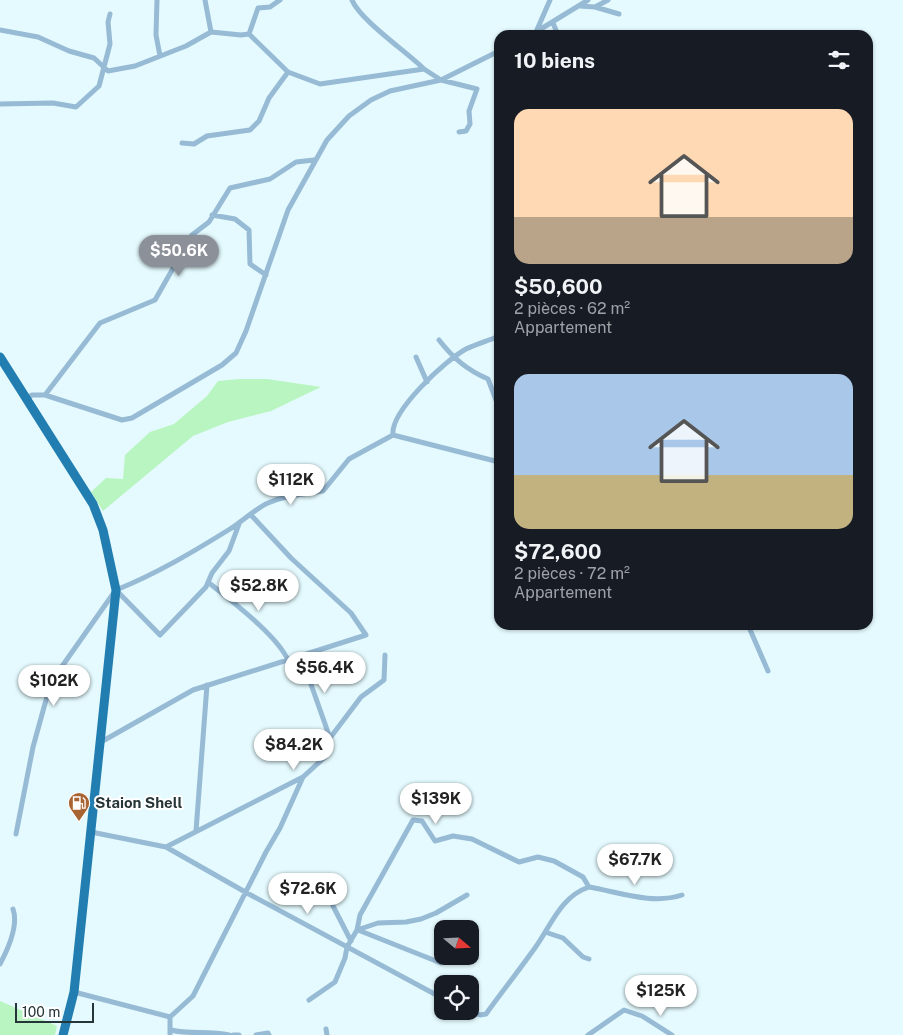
<!DOCTYPE html>
<html lang="fr">
<meta charset="utf-8">
<style>
body{margin:0;font-family:"Public Sans",sans-serif;background:#242831;color:#f1f3f6;height:100vh;display:flex;flex-direction:column;font-size:19px;white-space:nowrap}
*{box-sizing:border-box;margin:0}
p{font-size:16px;color:#9ea1a6}
.icon{flex:none;width:28px;height:28px;fill:none;stroke:currentColor;stroke-width:2;stroke-linecap:round;stroke-linejoin:round}
.map{position:relative;flex:1;overflow:hidden}
.details{position:absolute;left:494px;top:30px;width:379px;height:600px;display:flex;flex-direction:column;background:#171b24;border-radius:15px;box-shadow:0 1px 4px #0004}
.details>*{flex:none}
.needle{width:32px;rotate:109deg}
.buttons{position:absolute;left:434px;top:920px;display:grid;gap:10px}
.buttons a{display:grid;place-items:center;width:45px;height:45px;border-radius:10px;background:#171b24;box-shadow:0 1px 4px #0004;font-size:25px}
.scale{position:absolute;left:15px;bottom:12px;width:79px;box-sizing:border-box;padding-left:5px;border:2px solid #263537;border-top:0;font-size:14px;line-height:18px;white-space:nowrap;color:#263537;-webkit-text-stroke:4px #fff;paint-order:stroke}
.price{position:absolute;translate:-50% -42px;padding:0 11px;border-radius:18px;background:#fff;color:#222;font-size:16px;line-height:32px;filter:drop-shadow(0 1px 2px #0008)}
.price::after{content:'';position:absolute;left:50%;top:30px;width:15px;height:11px;margin-left:-8px;background:inherit;clip-path:polygon(0 0,100% 0,50% 100%)}
.price.active{background:#8c9099;color:#fff}
ul{padding:0;list-style:none}
li{display:grid;align-content:center;gap:10px;height:265px;padding:0 20px}
li span{display:grid;place-items:center;height:155px;border-radius:15px;color:#555}
li>.icon{margin-inline-start:auto}
span .icon{width:90px;height:90px;fill:#fffc;stroke-width:1}
li b{font-size:21px}
h2{display:flex;justify-content:space-between;align-items:center;height:60px;padding:0 20px;font-size:21px}
.map>svg:first-child{display:block}
</style>
<div class="map">
<svg width="903" height="1035" viewBox="0 0 903 1035">
<rect width="100%" height="100%" fill="#e4fafe"/>
<path fill="#b9f5c0" d="M239 379H267L321 387 271 411 228 422 193 436 103 511 91 492 106 478 123 479 125 455 150 432 174 424 207 396 218 381Z
M0 1001 57 1026 55 1035H0Z"/>
<g fill="none" stroke-linecap="round" stroke-linejoin="round">
<path stroke="#97bad5" stroke-width="5" d="M157 0 156 35 160 56
M205 0 211 32
M352 0C360 20 407 52 424 69
M580 6 595 7 608 0
M595 7 619 14
M553 23 558 35
M0 30 38 37 69 51 94 58 108 71 135 66 186 46 211 32 241 35 249 34 288 72 320 84 424 69 441 80 477 89 469 111 470 124 466 131 459 132
M536 32 550 0
M249 34 258 8 270 7 280 0
M531 35 588 0
M0 104 53 103 76 107 99 86 110 44 108 22 110 14
M182 143 194 144 207 136 250 130 259 121 269 98 288 72
M212 215 235 219 249 230 250 264 266 275
M439 340C453 358 467 370 488 379L496 400 499 402
M416 357 427 382
M45 395 100 323 155 300 192 235 209 222 230 188 270 179 296 162 314 160
M27 398 32 395H45L122 420 132 418 222 365 236 353 246 331 288 210 327 140 349 116 371 100 390 91 441 80 499 51
M393 435C390 411 446 360 466 349 476 344 488 341 499 336
M239 524 229 551 212 573 206 587 160 635 116 590C156 574 193 552 230 529 241 522 258 507 268 503 286 495 304 494 323 491L349 459 393 435 499 462
M208 582C231 601 276 634 288 660
M748 625 768 671
M301 656 330 738
M101 742 193 690 366 635 351 613 291 558 251 515
M196 831 207 685
M91 832 166 847 247 893 442 998
M16 834 33 747 51 682 115 591
M166 847 303 777 326 756 330 738 361 697 384 680 385 655
M333 906 351 941
M357 930 378 923 406 922 421 919 436 913 467 895
M358 930 441 963 444 956
M545 932 563 938 583 957 589 959
M0 964C8 949 19 926 13 909
M74 992 170 1017 193 996 266 852 280 828 303 777
M309 1000 335 982 345 958 347 947 357 930 360 915 413 820 422 821 435 841 453 836 472 839 519 862 538 857 554 861 583 877 589 887
M468 1011 480 1015 486 1014C501 993 517 973 532 952 550 929 559 897 589 887 619 892 652 905 682 895
M170 1017V1035
M326 1029 327 1035
M171 1030C190 1035 210 1030 229 1035
M233 1035H239
M256 1035 268 1033 269 1035
M588 1035 624 1010 642 1016 672 1035"/>
<path stroke="#227eb1" stroke-width="9" d="M0 357 93 504 103 530 116 590 74 992 63 1035"/>
</g>
<defs>
<g id="fuel-pin" transform="scale(1.125)"><path d="M0 17L-7.5 6A9.5 9.5 0 1 1 7.5 6Z" fill="#a86533" stroke="#fff"/><path d="M-5.5-6h7V0h2V4h1.3V-2.5L3-4.5l.8-.8L6-3V5H2.5V1h-1V6h-7ZM-4.2-4.7v3.2H.2V-4.7Z" fill="#fff"/></g>
</defs>
<g fill-rule="evenodd">
<use href="#fuel-pin" x="79" y="803"/>
</g>
<g text-anchor="middle" stroke-width="4" stroke-linejoin="round" paint-order="stroke">
<g font-size="15" font-weight="bold" fill="#263537" stroke="#fff" text-anchor="start">
<text x="95" y="808">Staion Shell</text>
</g>
</g>
</svg>
<div class="buttons">
<a><svg class="needle" viewBox="-14 -14 28 28"><path d="M0-13l5 13h-10z" fill="#e53935"/><path d="M0 13l5-13h-10z" fill="#9ea1a6"/></svg></a>
<a><svg class="icon" aria-label="locate" viewBox="0 0 24 24"><circle cx="12" cy="12" r="6"/><path d="M12 2v4M12 18v4M2 12h4M18 12h4"/></svg></a>
</div>
<div class="scale">100 m</div>
<b class="price active" style="left:179px;top:277px">$50.6K</b>
<b class="price" style="left:291px;top:506px">$112K</b>
<b class="price" style="left:259px;top:612px">$52.8K</b>
<b class="price" style="left:325px;top:694px">$56.4K</b>
<b class="price" style="left:54px;top:707px">$102K</b>
<b class="price" style="left:294px;top:771px">$84.2K</b>
<b class="price" style="left:436px;top:825px">$139K</b>
<b class="price" style="left:635px;top:886px">$67.7K</b>
<b class="price" style="left:308px;top:915px">$72.6K</b>
<b class="price" style="left:661px;top:1017px">$125K</b>
<section class="details">
<h2>10 biens<svg class="icon" aria-label="filters" viewBox="0 0 24 24"><path d="M4 7h16M4 17h16"/><circle cx="9" cy="7" r="2"/><circle cx="15" cy="17" r="2"/></svg></h2>
<ul>
<li><span style="background:linear-gradient(#ffd9b3 70%,#b9a48a 0)"><svg class="icon" aria-label="home" viewBox="0 0 24 24"><path d="M3 11l9-7 9 7M6 9v11h12V9"/></svg></span><div><b>$50,600</b><p>2 pièces · 62 m²</p><p>Appartement</p></div></li>
<li><span style="background:linear-gradient(#a9c7e8 65%,#c2b280 0)"><svg class="icon" aria-label="home" viewBox="0 0 24 24"><path d="M3 11l9-7 9 7M6 9v11h12V9"/></svg></span><div><b>$72,600</b><p>2 pièces · 72 m²</p><p>Appartement</p></div></li>
</ul>
</section>
</div>
